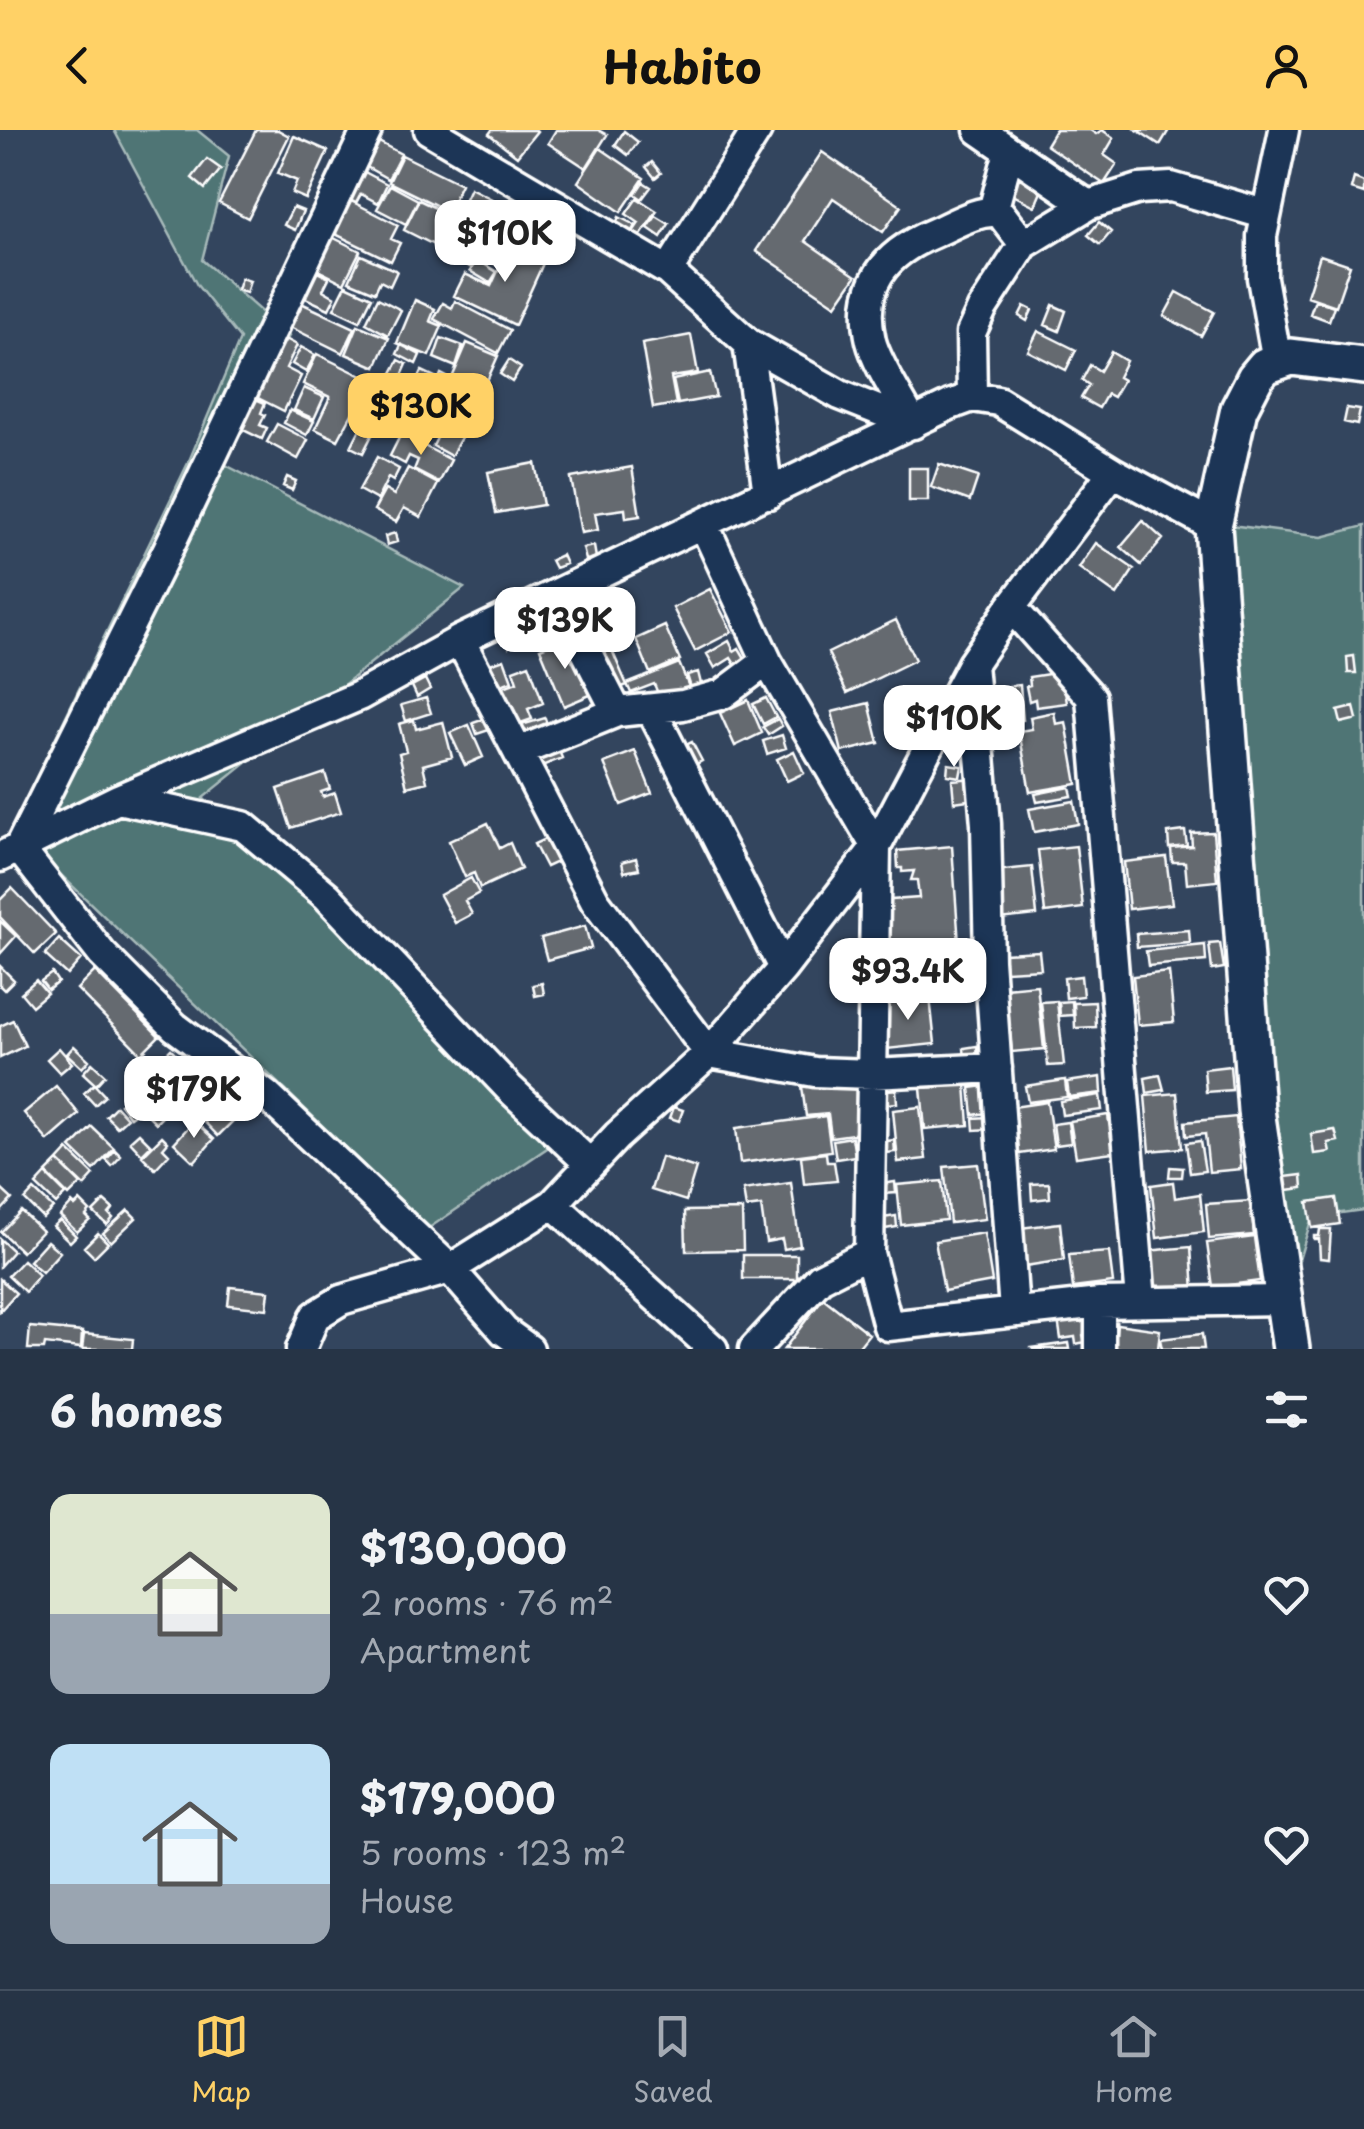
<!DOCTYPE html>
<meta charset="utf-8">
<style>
body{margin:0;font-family:"Playpen Sans",sans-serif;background:#2e3c4d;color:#f1f3f6;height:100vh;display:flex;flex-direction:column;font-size:38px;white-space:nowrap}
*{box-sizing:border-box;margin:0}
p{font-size:32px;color:#a4aab3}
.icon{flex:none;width:55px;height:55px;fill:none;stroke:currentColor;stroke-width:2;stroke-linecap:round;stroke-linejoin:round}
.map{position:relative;height:1219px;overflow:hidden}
.sheet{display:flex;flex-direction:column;background:#263446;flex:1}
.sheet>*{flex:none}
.price{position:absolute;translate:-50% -85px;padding:0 22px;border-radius:20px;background:#fff;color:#222;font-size:32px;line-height:65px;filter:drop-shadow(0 2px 5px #0008)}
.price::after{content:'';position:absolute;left:50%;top:60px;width:30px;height:22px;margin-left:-15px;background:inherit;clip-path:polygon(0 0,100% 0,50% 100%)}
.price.current{background:#ffd166;color:#111}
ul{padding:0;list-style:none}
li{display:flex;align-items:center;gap:30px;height:250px;padding:0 50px}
li span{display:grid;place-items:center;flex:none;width:280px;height:200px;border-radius:20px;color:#555}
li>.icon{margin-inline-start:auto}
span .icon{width:120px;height:120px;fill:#fffc;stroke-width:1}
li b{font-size:42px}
h2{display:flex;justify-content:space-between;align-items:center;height:120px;padding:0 50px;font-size:42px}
header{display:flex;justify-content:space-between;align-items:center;height:130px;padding:0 50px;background:#ffd166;color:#111;font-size:45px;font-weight:700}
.dock{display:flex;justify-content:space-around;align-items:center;height:140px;border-top:2px solid #424f5f;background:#263446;font-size:28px;color:#a4aab3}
.dock a{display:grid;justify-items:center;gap:5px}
.dock .current{color:#ffd166}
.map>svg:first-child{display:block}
</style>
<header><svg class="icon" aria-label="back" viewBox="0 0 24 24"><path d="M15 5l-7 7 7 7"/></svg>Habito<svg class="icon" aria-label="person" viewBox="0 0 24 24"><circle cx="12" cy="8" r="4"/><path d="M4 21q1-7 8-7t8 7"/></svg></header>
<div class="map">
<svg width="1364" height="1219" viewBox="0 0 1364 1219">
<rect width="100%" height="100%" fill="#33455e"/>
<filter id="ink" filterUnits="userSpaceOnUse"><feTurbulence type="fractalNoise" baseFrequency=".01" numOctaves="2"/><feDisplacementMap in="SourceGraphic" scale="20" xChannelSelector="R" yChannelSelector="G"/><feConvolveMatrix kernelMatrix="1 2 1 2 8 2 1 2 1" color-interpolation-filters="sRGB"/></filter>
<g filter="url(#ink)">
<path fill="#4f7475" stroke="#a7baba" stroke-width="2.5" d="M114 0H197L229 26 202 130 289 206 218 331 464 458 203 668 556 1012 429 1098 12 698 189 331 240 209 197 155Z
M1223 394 1322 407 1364 396V1080L1312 1087 1289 1163Z"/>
<path fill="#656a70" stroke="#fff" stroke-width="2.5" d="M256 0H278L289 6 248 88 219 73Z
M492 0H536L537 1 517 26 489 4Z
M556 0H598L607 5 586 38 548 13Z
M1055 0H1090L1096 4 1102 0 1114 8 1104 25 1117 34 1104 54 1046 15Z
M1137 0H1169L1160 15Z
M624 1 638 12 628 25 615 15Z
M294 6 328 21 306 69 292 63 297 51 278 43Z
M377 11 401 24 388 49 365 36Z
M600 18 644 48 621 82 578 52Z
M822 22 901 76 883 102 833 68 805 111 856 146 836 175 756 121Z
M402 25 461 54 448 81 389 52Z
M207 29 221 39 205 59 192 48Z
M652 32 661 43 655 48 646 37Z
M361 40 387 54 378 73 361 64 356 73 346 68Z
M1020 46 1043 57 1035 76 1011 64Z
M1354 48 1364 52V63L1351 59Z
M643 52 651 57 642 69 635 64Z
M390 55 418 70 406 94 377 79Z
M470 58 500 73 470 137 440 122Z
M637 68 657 81 638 110 631 105 639 93 626 84Z
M347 69 398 95 391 109 400 113 391 131 331 102Z
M419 70 448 84 434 115 404 100Z
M503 75 528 87 516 113 490 101Z
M293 77 303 81 295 100 284 95Z
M656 86 669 94 661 107 648 98Z
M619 87 635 95 629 107 613 100Z
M1099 92 1111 102 1100 115 1088 105Z
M539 95 555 102 548 119 532 112Z
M328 105 360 121 344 153 312 137Z
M486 109 506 120 498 136 477 125Z
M511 113 545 129 515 195 454 166 465 144 491 156Z
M361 125 397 141 390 156 380 151 375 162 349 151Z
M1320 125 1350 135 1336 176 1307 166Z
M477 130 497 142 490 153 470 141Z
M313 140 329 148 323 160 335 167 329 179 301 166Z
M241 148 250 151 246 163 237 160Z
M346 155 372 167 360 191 334 179Z
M1177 162 1214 182 1201 206 1164 186Z
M378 168 401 180 388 205 366 193Z
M415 170 435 179 430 191 442 196 429 226 397 213Z
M1315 170 1334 176 1329 191 1310 184Z
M455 171 510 200 498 223 434 189 443 173 452 178Z
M299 172 355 198 343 223 288 196Z
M1053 175 1066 181 1059 201 1045 195Z
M1024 176 1032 180 1027 191 1019 186Z
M358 195 389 208 376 237 346 224Z
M1038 201 1076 220 1066 240 1028 221Z
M278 205 297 215 286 238 301 246 284 281 248 263Z
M691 205 698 243 671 247 676 274 653 278 642 214Z
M441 208 463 216 456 237 434 228Z
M467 213 498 226 482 262 452 248Z
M401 215 420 225 416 234 397 224Z
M301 217 315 225 306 242 292 234Z
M1111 222 1126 231 1118 247 1123 250 1113 267 1107 264 1099 278 1081 268 1089 255 1082 250 1090 235 1100 241Z
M317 224 370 250 338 310 315 299 330 267 303 254Z
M399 230 407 234 401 248 392 243Z
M509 230 521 238 512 252 500 244Z
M422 241 439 249 441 244 453 250 442 274 413 260Z
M710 242 716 267 678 274 673 250Z
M455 251 465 256 455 275 445 271Z
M381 255 395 263 383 287 368 279Z
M304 258 324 267 314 289 294 280Z
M473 259 481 262 472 284 456 278 461 264 469 267Z
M251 267 265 273 261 283 265 285 260 295 267 298 262 309 237 297Z
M407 267 437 283 422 312 402 302 407 293 396 287Z
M1347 278 1360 280 1357 295 1344 292Z
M290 280 314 291 307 305 284 293Z
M439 286 465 300 451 326 433 316 439 304 432 299Z
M277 294 308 310 298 329 267 312Z
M360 299 372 305 363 323 351 317Z
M401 304 451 330 439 353 414 340 418 330 409 326 405 334 390 326Z
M377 327 399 339 393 351 388 348 377 370 359 360Z
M535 333 543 375 496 383 488 342Z
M939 334 978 347 970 371 931 357Z
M632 337 640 386 626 388 625 379 595 383 598 400 581 403 571 348Z
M408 338 438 354 421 387 404 378 396 392 374 380 385 360 394 365Z
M909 338H928V371H909Z
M287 347 296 351 292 360 283 356Z
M1143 391 1163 409 1141 435 1121 417Z
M395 403 397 412 387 415 385 406Z
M1096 413 1134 439 1117 465 1079 438Z
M594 416 596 428 586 430 583 418Z
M562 425 566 434 555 438 551 430Z
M710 459 732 502 695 521 673 478Z
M558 489 562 504 548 508 544 493Z
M896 490 915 530 847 563 828 523Z
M665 496 680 530 650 543 636 509Z
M528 497 532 510 509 517 505 504Z
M605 504 627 555 610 562 588 512Z
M566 508 590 565 564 576 540 518Z
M729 511 734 521 739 518 751 538 741 544 731 528 715 538 707 524Z
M1354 526 1356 543H1348L1347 527Z
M504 529 512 551 493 558 484 536Z
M679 533 692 564 663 575 654 554 631 563 627 554Z
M529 534 543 573 528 579 532 589 515 595 501 558 517 552 513 540Z
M698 542 702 558 692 561 687 545Z
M1062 542 1067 573 1036 577 1035 569 1029 571 1026 556 1030 555 1029 547Z
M425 549 430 559 417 567 412 556Z
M1020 555 1023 590 1003 592 999 557Z
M426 568 431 583 406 591 401 575Z
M766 568 776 587 763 594 753 574Z
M748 570 762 603 735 616 720 583Z
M869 573 879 613 842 622 832 582Z
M1354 577 1357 589 1341 593 1338 581Z
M1054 582 1056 594 1066 592 1077 654 1030 662 1019 601 1032 599 1030 587Z
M487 588 492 599 477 604 473 593Z
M545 588 549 601 522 609 518 596Z
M778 589 782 596 768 605 763 597Z
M414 590 416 599 443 592 452 627 423 635 427 652 407 657 399 623 406 621 399 594Z
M469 595 483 627 465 635 450 603Z
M782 605 786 618 767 624 763 611Z
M555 611 562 628 537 638 530 621Z
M692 612 702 631 689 638 678 619Z
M635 621 652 663 621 675 604 633Z
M794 621 804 643 787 651 777 629Z
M948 634 962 636 960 647 947 645Z
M325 643 330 659 321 662 323 667 335 663 341 682 291 698 278 659Z
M973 648 975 669 954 672 952 650Z
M1070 657 1072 666 1037 672 1035 664Z
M1074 671 1078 694 1034 702 1029 679Z
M488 693 500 718 510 713 521 739 480 758 474 743 465 747 449 711Z
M1185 701 1187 716 1169 718 1168 703Z
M1213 702 1217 751 1187 754 1185 732H1172L1171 718 1192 716 1191 703Z
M545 709 557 732 546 737 534 714Z
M952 716 959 814 881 820 877 771 919 768 917 750H911L914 741 902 742V738H898L897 721Z
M1076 716 1083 778 1045 783 1038 720Z
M1166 727 1172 774 1129 779 1124 732Z
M636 728 639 739 624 742 622 732Z
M1032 737 1037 785 1000 789 994 741Z
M471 748 479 763 465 771 472 784 455 793 440 765Z
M12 758 56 804 35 824 0 787V770Z
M0 791 16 806 0 824Z
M585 796 591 818 547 830 541 808Z
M1189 800 1190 813 1137 817 1136 804Z
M59 809 81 829 67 845 45 825Z
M1220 813 1224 838 1212 840 1209 814Z
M1205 815 1206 831 1148 836 1146 821Z
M1039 821 1041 839 1006 841 1004 823Z
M0 836 14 850 4 860 0 856Z
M955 837 958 860 940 863 937 840Z
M95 841 159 906 141 924 77 859Z
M1169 842 1174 892 1138 895 1133 846Z
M52 843 58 852 48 860 41 851Z
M1081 846 1083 866 1066 868 1064 848Z
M36 850 47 863 32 876 21 863Z
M542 853 544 864 535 866 533 855Z
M923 853 925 864 914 866 912 856Z
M1037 855 1044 919 1012 922 1005 858Z
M930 867 935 914 887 919 882 872Z
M1057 871 1064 935 1048 936 1041 872Z
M1072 871 1073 885 1060 886 1059 872Z
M1095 872 1096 897 1075 898 1074 873Z
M13 890 25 916 0 928V896Z
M74 916 89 930 82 938 67 924Z
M977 916 978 928 965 929 964 918Z
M59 918 72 933 60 943 47 929Z
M171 919 189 937 165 960 147 942Z
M92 933 105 945 96 955 83 943Z
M1230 936 1232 960 1206 962 1204 939Z
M190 940 237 987 218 1006 172 958Z
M143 943 165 967 147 984 125 961Z
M1160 945 1164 960 1147 963 1145 948Z
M1101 947 1102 963 1069 967 1067 952Z
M1065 950 1067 967 1028 972 1025 956Z
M855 951 861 1003 831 1007 828 984 806 986 802 957Z
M94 954 105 966 95 975 84 963Z
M966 954 969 995 925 999 921 958Z
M56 956 79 984 48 1011 24 983Z
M985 956 987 983 973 985 970 958Z
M896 959 897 973 879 975 877 961Z
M1177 963 1182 1018 1150 1021 1145 966Z
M1100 965 1102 980 1062 985 1060 971Z
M129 966 140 980 130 987 120 974Z
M166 968 174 975 156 993 148 985Z
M1047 972 1054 1019 1019 1024 1013 977Z
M116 976 127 988 117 997 106 986Z
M674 977 683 980 679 991 670 988Z
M920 977 926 1029 898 1032 893 980Z
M1108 985 1113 1022 1076 1027 1070 991Z
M826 986 831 1021 740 1033 736 998Z
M988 987 989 999 974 1000 973 988Z
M1236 987 1241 1039 1209 1042 1205 1004 1186 1006 1185 992Z
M194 991 214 1009 194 1032 174 1013Z
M1068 992 1071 1013 1056 1015 1053 994Z
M92 997 114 1018 94 1040 71 1018Z
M1335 1000 1338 1011 1328 1013 1330 1022 1314 1024 1311 1004Z
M139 1003 151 1015 142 1024 130 1011Z
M886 1005 887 1011 894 1010 895 1022 878 1024 876 1006Z
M162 1006 168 1012 163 1018 169 1024 155 1039 142 1026Z
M852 1007 855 1026 836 1029 833 1010Z
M1200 1011 1205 1041 1190 1043 1186 1013Z
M68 1020 94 1045 84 1056 58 1031Z
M115 1020 121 1026 112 1036 106 1030Z
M826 1023 827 1032H834L837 1051 804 1054 801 1026Z
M661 1027 696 1038 686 1071 651 1060Z
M58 1031 81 1054 69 1066 46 1043Z
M978 1034 985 1089 950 1093 944 1037Z
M1170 1037 1183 1038 1182 1047H1169Z
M46 1044 66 1064 56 1074 36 1055Z
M1302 1045 1303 1058 1287 1060 1285 1047Z
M942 1051 946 1090 901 1095 897 1055Z
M895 1052 896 1063 882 1064 881 1054Z
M1173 1052 1175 1068 1200 1064 1204 1102 1157 1108 1151 1055Z
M791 1053 800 1116 784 1119 782 1109 766 1112 761 1076 746 1078 743 1060Z
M1049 1053 1050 1068 1032 1070 1031 1054Z
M0 1058 12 1069 0 1082Z
M34 1060 53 1078 43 1088 25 1070Z
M1336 1068 1340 1094 1312 1098 1308 1072Z
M80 1071 90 1081 86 1086 90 1090 77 1102 60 1086 72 1073 75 1076Z
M104 1071 113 1079 109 1084 113 1088 107 1095 93 1082Z
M1251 1071 1254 1105 1209 1109 1206 1074Z
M128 1080 136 1088 111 1112 103 1103Z
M742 1080 743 1120 686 1121 685 1081Z
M21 1081 42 1101 22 1122 1 1102Z
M896 1086 897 1097 885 1099 883 1088Z
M60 1090 76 1106 70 1112 53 1096Z
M1060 1093 1064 1130 1025 1136 1020 1098Z
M1320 1099H1331L1329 1129 1320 1128 1319 1109H1314V1106H1319Z
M98 1103 108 1113 94 1127 84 1117Z
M984 1103 992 1152 944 1161 935 1111Z
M1254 1107 1260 1151 1213 1157 1207 1113Z
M0 1109 13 1121 0 1136Z
M47 1111 60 1122 42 1142 29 1131Z
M1191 1117 1194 1161 1149 1164 1146 1121Z
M1109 1122 1113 1153 1073 1158 1069 1125Z
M743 1125H797V1149H743Z
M23 1130 39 1145 25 1162 8 1146Z
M0 1149 16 1163 0 1181Z
M230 1157 269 1161 267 1179 228 1175Z
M823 1168 869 1204 857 1219H784Z
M1082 1185 1087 1203 1083 1205 1085 1212 1076 1214 1075 1207 1061 1209 1058 1189Z
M1117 1194 1160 1200 1158 1219H1114Z
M30 1197 82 1202 81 1218 45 1214 44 1219H28Z
M84 1204 133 1209 132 1219H82Z
M1202 1204 1204 1219H1162L1160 1209Z
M1069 1213 1070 1219H1033L1032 1218Z"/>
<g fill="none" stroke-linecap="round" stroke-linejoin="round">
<g stroke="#fff" stroke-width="35">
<path id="minor" d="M367 0 168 419 19 718 102 824 175 897 267 966 450 1139 504 1201 529 1219
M429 0 668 141 748 213 840 265 913 294
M979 0 1088 75
M993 81 1009 22
M668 141 757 0
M748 213 768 364
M1277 231 1262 148V106L1284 0
M972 267 971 203 982 179 1024 114 1088 75 1139 59 1171 57 1264 84
M913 294C901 270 877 235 871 211 858 155 885 123 934 103 953 95 979 78 1000 83L1024 114
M704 395 767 531 876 717 869 1123
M557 465 617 582
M1011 477 1091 567 1141 1171
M460 510 595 771 709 923 815 942 872 944 997 938
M972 534 986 694 989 830 1014 1181
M651 579 783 838
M518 622 617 582 683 575 723 564 767 531
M118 669 243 696 327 766 509 958 590 1034
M0 727 118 669 359 566 460 510 950 275 972 267 998 271 1113 342 1213 396
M553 1074 713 1219
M301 1219 315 1186 341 1170 450 1139 553 1074 617 1006 709 923 783 838 876 717 972 534 1011 477 1113 342
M754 1219 820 1148 869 1123 888 1196 1100 1173 1284 1170
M1100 1219V1173"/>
</g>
<g stroke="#fff" stroke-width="42">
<path id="tertiary" d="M1291 1219 1256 980 1213 396 1239 279 1255 248 1265 236 1291 227 1364 236"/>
</g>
<use href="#minor" stroke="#1d3557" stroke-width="28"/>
<use href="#tertiary" stroke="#1d3557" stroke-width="35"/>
</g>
</g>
</svg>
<b class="price" style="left:505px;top:155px">$110K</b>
<b class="price current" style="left:421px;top:328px">$130K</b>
<b class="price" style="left:565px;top:542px">$139K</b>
<b class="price" style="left:954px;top:640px">$110K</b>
<b class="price" style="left:908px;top:893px">$93.4K</b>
<b class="price" style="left:194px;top:1011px">$179K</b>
</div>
<section class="sheet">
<h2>6 homes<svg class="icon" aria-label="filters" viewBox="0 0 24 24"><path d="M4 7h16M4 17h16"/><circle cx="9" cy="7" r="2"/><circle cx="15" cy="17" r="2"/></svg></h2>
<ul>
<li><span style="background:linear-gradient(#dfe7d0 60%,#9aa5b1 0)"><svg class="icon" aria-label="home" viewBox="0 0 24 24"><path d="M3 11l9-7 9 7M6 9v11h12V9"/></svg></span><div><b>$130,000</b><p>2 rooms · 76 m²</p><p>Apartment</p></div><svg class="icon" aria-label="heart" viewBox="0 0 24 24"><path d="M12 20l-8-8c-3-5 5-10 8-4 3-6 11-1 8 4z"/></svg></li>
<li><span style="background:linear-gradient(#bfe0f5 70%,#9aa5b1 0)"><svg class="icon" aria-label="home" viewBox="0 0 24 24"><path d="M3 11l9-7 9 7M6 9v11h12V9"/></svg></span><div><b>$179,000</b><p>5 rooms · 123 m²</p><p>House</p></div><svg class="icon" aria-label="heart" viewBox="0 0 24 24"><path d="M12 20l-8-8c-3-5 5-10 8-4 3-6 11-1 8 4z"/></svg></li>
</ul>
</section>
<nav class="dock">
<a class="current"><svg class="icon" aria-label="map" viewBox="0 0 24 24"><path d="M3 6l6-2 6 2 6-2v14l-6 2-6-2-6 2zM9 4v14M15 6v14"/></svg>Map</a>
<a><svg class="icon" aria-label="saved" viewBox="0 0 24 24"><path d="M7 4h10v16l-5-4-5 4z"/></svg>Saved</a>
<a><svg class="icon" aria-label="home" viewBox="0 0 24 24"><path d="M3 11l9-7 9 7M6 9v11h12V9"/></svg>Home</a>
</nav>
